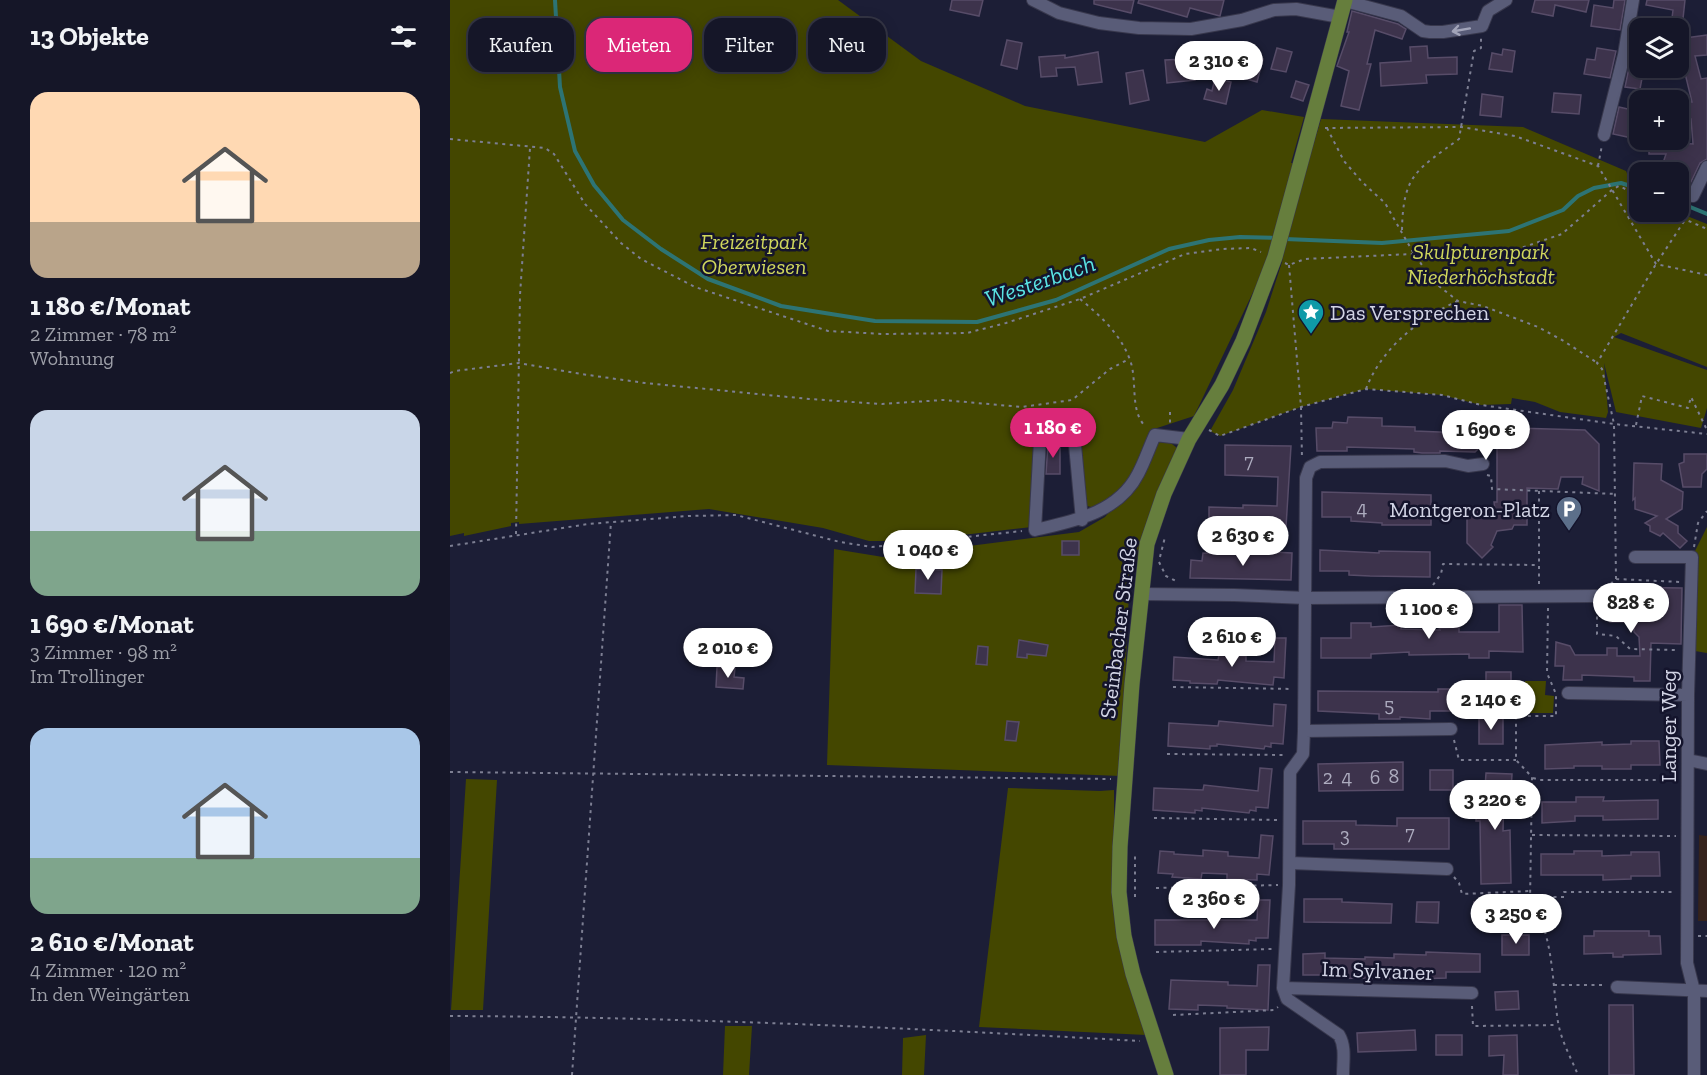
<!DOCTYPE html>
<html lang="de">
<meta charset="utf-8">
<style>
body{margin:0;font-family:"Zilla Slab",serif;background:#222334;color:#f1f3f6;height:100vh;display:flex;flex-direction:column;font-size:22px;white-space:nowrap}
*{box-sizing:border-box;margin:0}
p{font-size:20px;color:#9d9fa8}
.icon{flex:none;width:33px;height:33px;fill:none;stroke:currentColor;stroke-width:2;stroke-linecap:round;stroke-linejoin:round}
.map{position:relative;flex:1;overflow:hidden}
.panel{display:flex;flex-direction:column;background:#151628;width:450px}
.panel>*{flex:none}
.top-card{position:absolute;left:18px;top:18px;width:570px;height:54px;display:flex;gap:12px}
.buttons{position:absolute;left:1179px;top:18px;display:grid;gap:12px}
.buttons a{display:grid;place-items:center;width:60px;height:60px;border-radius:12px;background:#151628;box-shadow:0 3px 15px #0003,0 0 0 2px #343545;font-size:30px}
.price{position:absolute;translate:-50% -51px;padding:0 14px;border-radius:21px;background:#fff;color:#222;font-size:20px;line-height:39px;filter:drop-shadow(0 2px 3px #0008)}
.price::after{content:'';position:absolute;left:50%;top:36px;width:18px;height:14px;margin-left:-9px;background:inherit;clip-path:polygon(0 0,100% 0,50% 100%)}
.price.current{background:#db2777;color:#fff}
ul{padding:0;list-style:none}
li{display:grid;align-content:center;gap:12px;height:318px;padding:0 30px}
li span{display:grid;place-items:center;height:186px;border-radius:18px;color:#555}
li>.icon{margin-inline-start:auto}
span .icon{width:108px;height:108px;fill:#fffc;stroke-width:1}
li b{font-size:26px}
h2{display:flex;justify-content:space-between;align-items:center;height:72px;padding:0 30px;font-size:26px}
.tag{padding:0 21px;border-radius:18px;background:#151628;box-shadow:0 3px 15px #0003,0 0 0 2px #343545;font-size:21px;line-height:54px}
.tag.current{background:#db2777;color:#fff}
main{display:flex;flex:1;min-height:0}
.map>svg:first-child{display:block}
</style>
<main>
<section class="panel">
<h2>13 Objekte<svg class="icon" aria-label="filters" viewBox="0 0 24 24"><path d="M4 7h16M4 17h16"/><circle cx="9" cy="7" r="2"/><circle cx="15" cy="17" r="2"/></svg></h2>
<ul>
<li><span style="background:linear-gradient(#ffd9b3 70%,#b9a48a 0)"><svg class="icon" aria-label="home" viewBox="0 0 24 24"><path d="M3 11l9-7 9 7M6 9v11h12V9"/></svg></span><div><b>1 180 €/Monat</b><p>2 Zimmer · 78 m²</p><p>Wohnung</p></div></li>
<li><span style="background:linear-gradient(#c9d6e8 65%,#7fa58c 0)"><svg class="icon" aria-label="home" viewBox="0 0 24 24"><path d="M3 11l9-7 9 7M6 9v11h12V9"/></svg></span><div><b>1 690 €/Monat</b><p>3 Zimmer · 98 m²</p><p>Im Trollinger</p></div></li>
<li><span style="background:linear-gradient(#a9c7e8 70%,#7fa58c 0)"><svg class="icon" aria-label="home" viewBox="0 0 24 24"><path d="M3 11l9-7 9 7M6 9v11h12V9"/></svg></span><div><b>2 610 €/Monat</b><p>4 Zimmer · 120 m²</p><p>In den Weingärten</p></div></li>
</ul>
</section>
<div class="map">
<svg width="1257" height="1075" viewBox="0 0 1257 1075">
<rect width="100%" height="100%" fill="#1c1e36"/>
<path fill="#35231c" d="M1249 835 1257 836V921H1248Z"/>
<path fill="#444700" d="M0 0H388L471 61 575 106 755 142 812 110 854 117 841 163H846L823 248H820L816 265 744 416 701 430 686 474 666 496 645 508 637 506 633 498 629 471 631 444 624 428C608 421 596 422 586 437L582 527 461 541H419L373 528 259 509 69 524V522L61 523V526L14 536V533L0 536Z
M871 119 1073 127 1176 171 1185 192 1189 194 1190 212H1227L1257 224V367L1171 333 1164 337 1257 370V408L1251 428 1166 412 1154 363 1158 412 1156 418 1110 412 1085 402 1062 398 1061 404 1031 405 992 395 916 389 851 407 770 436 760 431 783 390 816 312 832 262 838 230Z
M717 440 727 448 693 534 679 591 671 776 377 765 384 549 433 557 629 532 655 517 662 509 680 495 689 484 708 442Z
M1257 527V653L1239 650 1242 557Z
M1075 681H1096L1095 695 1104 696 1103 713H1065V699L1075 698Z
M16 779 47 780 33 1010H1Z
M558 788 650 791 664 790 665 928 696 1035 529 1027Z
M275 1026H302L299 1075H273Z
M476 1035 474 1075H452L453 1038Z"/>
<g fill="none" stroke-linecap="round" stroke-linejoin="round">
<path stroke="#2d7474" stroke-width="4" d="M105 0 110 87 125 151 144 185 173 220 211 249 258 279 331 306 425 321 527 322 606 300 719 249 759 240 790 237 827 238
M1228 202 1257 214
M835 239 932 243 1059 231 1113 210 1128 196 1144 188 1171 183 1190 189"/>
</g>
<path fill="#3d334c" stroke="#574c68" stroke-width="1.5" d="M502 0H533L529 16 500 10Z
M644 0H684L681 13 644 4Z
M689 0H774L770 16 740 8 737 17 688 3Z
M1085 0H1139L1136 12 1105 5 1103 16 1082 12Z
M1164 0H1175L1170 30 1141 26 1144 5 1163 8Z
M1197 0H1235L1232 28 1221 26 1223 10 1196 5Z
M902 11 948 24 956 29 952 39 925 30 917 64H921L909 110 891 106 899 71 887 66 899 32H897Z
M1186 34H1190V72L1193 73 1190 89 1175 87Z
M1257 35V55L1245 56 1251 79 1257 78V159L1250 163 1239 186 1228 181V172H1210L1216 154H1199V141L1243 144 1241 119 1228 120V102H1242L1232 61 1228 60V39Z
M557 40 572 43 567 69 551 65Z
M977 46 978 58 1007 57V74L976 75 977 83 931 86 930 63 961 61 960 47Z
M827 48 842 52 836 72 821 69Z
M1147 48 1166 51 1160 78 1134 74 1137 59 1145 60Z
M1053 49 1065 51 1062 72 1039 69 1042 53 1052 55Z
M648 52 652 82 628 85 625 67 606 68 607 76 591 77 589 57 615 55V58Z
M800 55 813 59 807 82 793 78Z
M735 59 736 72 744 71 745 80 717 83 715 60Z
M693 70 699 100 680 104 676 73Z
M765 78 781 82 776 104 754 99 757 89 762 91Z
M846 81 859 85 853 101 841 97Z
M1104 93 1131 95 1129 114 1102 112Z
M1032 94 1053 97 1051 117 1030 115Z
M1169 107 1187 111 1182 138 1163 134Z
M898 417 932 418V426L965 427V431L1014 433 1016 419 1063 420V428L1135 430 1149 444V491L1132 484 1133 477H1111L1108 489 1077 488V525H1064L1062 529 1047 531 1041 545 1043 547 1032 558 1017 543V519L1026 510H1045L1044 502H1047V431L1025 452 990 451V453H972L964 452V449L897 447V451H867L866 428H882L883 422 897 423Z
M598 444H610V474H596Z
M775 445 841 446 836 527 826 526V529L759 527V507L793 508V505L827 506 828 477 775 475Z
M1234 454H1257V469L1252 474 1251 487H1233L1229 464 1234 462Z
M1184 463 1212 464 1211 480 1233 492 1232 509 1216 519 1228 526V533L1237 541 1230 548 1213 533 1210 536 1200 531V526L1195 523 1207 516 1185 509V498L1183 500Z
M872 492 981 495V525H932V523L901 521V517H872Z
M612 541H629V555H612Z
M870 550 929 553V551L980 552V577L920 576 899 575V571H870Z
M822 552 842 553 841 580 740 578 741 560 752 561 753 553 796 555V553L822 554Z
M466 569 492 570 491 594 465 593Z
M1160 587 1232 588 1231 644 1201 643 1200 681H1184V677L1132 675V680H1113L1114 666H1105L1106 642 1120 646 1125 655H1157V648H1167V656H1190L1189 637 1184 632V622H1160Z
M1049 605H1072L1073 652 1039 651V658H1019V654L959 655V652L921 654V658H871V638H901V623H921V627L951 625V629L990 630 989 628 1009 627V632H1049Z
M825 638H836L834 678 824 677 823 685 768 680 767 684 740 683V681L723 680 724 657 768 660 769 655 796 656V661L824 662Z
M569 640 598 645 596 656 577 654V658L567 657Z
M528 646 538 647 537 665 526 664Z
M267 667 285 668 284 677 294 678 293 689 266 687Z
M1036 672H1061V691H1036Z
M988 689H1009V711H980V719L950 717V719H929V714L868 711V691L988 692Z
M824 704 836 705 833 744 821 743V747L815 746 814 749 767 744V746H760V749L718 746 719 723 768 726 769 721 823 726Z
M1029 718H1053V744H1029Z
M557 721 569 722 566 741 555 740Z
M1181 741H1209L1210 765H1181V769H1152V766H1124V768L1095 769V745L1152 742V745L1181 744Z
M953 762V790L869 791 868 764Z
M810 768 822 769 818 808 806 807V811L800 810 799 813 752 808V811L745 810V813L703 810 704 788 753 790 754 785 808 791Z
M980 770H1003V790H980Z
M1036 773 1062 774 1061 792H1054L1053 831 1060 830 1061 883 1031 884 1030 821H1026L1027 803H1034Z
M1126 797H1154L1153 801 1208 800V819L1153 820V816H1125V821L1092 823V802H1126Z
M947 818H999V849H884V844H853V821H906V825L947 826Z
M811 835 823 836 819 875 807 874V880L777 879V874L752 873 751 879 722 877 723 874 708 873 710 851 724 852V854L753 856V850L778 852V856L809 858Z
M1124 851H1152V856L1181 855V852H1209L1210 876H1181V879L1153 880V875H1091V854H1124Z
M854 899H892V902L942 904 941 923 854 922Z
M808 900H820L818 938H806V941L799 940V944L751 941V945H705V920H807Z
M967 902H989L988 923 966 922Z
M1024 902H1053V923H1024Z
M1144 931H1199V936H1210L1211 954 1173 955V957H1163V953L1134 954V936H1144Z
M1052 935H1079V955H1052Z
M976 952 1030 954V972H996V978L965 979 884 978V975H853V954L875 953V958L915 959V957L944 958V954L976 955Z
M808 965H820L818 1010 777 1008V1006L748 1005V1010L719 1009 721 980 778 982V985L807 986Z
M1068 991 1069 1009 1046 1010 1045 992Z
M1159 1005H1183L1184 1075H1159Z
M819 1027 818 1050H796V1075H770V1028Z
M965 1030 966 1050 908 1052 907 1033Z
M986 1035H1012V1055H986Z
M1067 1035 1068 1075H1053L1054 1055 1039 1056V1036Z"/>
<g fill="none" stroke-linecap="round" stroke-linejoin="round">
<g stroke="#38384d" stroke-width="14">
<path id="minor" d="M583 0 609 13 649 23 689 28 741 29 792 20 824 10 846 9 890 17
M895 1 951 16 973 31 980 32H993L1032 26 1038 11 1056 0
M1154 135 1174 55 1183 0
M1243 196 1257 167
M632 520 625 445 619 435C606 431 600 431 590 440L585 530C624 521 668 513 688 474 695 461 699 448 705 435L739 439
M1185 557H1242L1238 695 1237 963 1244 991V1075
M691 594 784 595 856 598 1147 596
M1118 693 1238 695
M854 731 1001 729
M1238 760 1257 764
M840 863 997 869
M1167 987 1257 991
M833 988 1022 993
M893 1075C893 1061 896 1047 889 1035L837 999 833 988 839 885 840 772 853 754 854 731 856 478 860 467 870 462 995 461 1018 466 1033 464"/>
</g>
<g stroke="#38384d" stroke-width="16">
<path id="major" d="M716 1075 683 974 674 936 669 892 670 847 682 684 697 544 714 494 739 439 772 385 793 341 825 257 895 0"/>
</g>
<path stroke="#7d7f93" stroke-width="2" stroke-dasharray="3 4.5" stroke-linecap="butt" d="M875 128 1011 127 1065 136 1148 166 1206 264 1257 275
M877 128 894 161 912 182 935 203 964 254 985 283 1008 301 1033 306 1088 327 1112 340 1146 362
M0 139 95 148 104 154 135 204 171 243 191 259 245 287 378 331 433 334 517 333 556 323 630 299 735 254 772 249 801 248 811 252
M1148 166 1152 145
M1218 212 1257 229
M952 230C953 174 967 170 1009 139L1024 51 1031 48V38
M835 263 839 265 855 259 1068 249 1112 234 1163 189 1169 186 1190 196
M839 265 851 407 852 459
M630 299C651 316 671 335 680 360 688 381 679 411 696 427
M0 373 5 371 69 363 131 374 195 383 359 399 432 404 493 400 572 407 622 400 660 369 679 359
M916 389C931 349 969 318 1008 301
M720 412V424
M1186 425 1192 396 1238 408 1241 397 1257 430
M759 430 770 436 851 407 916 389 992 395 1031 405 1164 424 1257 434
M1037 475 1041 476 1042 489 1166 494
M1089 491V584
M66 534 70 295 80 148
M0 546 138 524 238 516 286 515 390 542 422 547 572 531
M1244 547 1248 523 1257 511
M710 557 715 537
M709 562 716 576 726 581
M1166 579 1164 424 1152 369 1147 363 1206 264 1235 220 1240 208
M983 585 991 574 993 564 1089 565
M1155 589 1166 579 1230 582
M1098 608 1097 673 1106 694V716H1066V760L1082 777 1080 901C1104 932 1102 984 1108 1022 1111 1040 1121 1058 1128 1075
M1147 609V634L1166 636 1180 649 1227 650
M723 687 843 689
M1004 740 1009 760H1066
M717 754 837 755
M0 772 661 779
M1083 778 1090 780H1226
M704 818 829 820
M1082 835 1226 836
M1004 877 1009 883 1012 894 1080 891
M706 888 828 885
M685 897V852
M1081 897H1114V892H1226
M1248 936H1257
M706 952 823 949
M1104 985H1155
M1022 1006 1023 1026 1108 1025
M723 1015 824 1010 828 1007
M0 1016C230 1017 460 1028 690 1041
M122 1075 161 522"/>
<use href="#minor" stroke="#595c78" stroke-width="12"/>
<use href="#major" stroke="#667e3d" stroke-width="15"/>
</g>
<defs><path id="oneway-shaft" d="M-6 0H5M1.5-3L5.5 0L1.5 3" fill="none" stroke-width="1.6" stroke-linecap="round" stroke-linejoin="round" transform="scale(1.5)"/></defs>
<use stroke="#a2a4b9" href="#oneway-shaft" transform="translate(1011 30) rotate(170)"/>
<defs>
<g id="sight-pin" transform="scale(1.35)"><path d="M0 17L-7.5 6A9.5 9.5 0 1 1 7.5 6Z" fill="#0f9aa8" stroke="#14142c"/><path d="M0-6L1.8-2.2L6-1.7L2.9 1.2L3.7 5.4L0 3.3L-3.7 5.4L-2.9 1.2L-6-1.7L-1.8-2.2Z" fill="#fff"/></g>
<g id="parking-pin" transform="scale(1.35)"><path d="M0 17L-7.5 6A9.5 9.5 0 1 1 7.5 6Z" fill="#5c6f8a" stroke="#14142c"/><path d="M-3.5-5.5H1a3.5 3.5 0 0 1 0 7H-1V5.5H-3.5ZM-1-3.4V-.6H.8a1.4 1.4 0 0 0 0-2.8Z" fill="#fff"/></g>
</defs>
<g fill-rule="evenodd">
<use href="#sight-pin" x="861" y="312"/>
<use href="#parking-pin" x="1119" y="509"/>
</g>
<g text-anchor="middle" stroke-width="5" stroke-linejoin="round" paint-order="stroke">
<g font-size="20" fill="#adacbf">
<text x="799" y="468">7</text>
<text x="912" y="515">4</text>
<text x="939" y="712">5</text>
<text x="944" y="783">8</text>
<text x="878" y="784">2</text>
<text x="897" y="784">4</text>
<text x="925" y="784">6</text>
<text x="960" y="840">7</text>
<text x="895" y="842">3</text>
</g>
<g font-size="22" font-style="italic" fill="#d0d75c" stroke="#14142c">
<text x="304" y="249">Freizeitpark<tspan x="304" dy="25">Oberwiesen</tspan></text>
<text x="1031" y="259">Skulpturenpark<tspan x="1031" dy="25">Niederhöchstadt</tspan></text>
</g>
<g font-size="22" fill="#d2d4e5" stroke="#14142c" text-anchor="start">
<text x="880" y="320">Das Versprechen</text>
<text x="1100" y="517" text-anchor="end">Montgeron-Platz</text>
</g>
<g font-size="22" fill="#d2d4e5" stroke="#14142c">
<text transform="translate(668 628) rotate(-83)" y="8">Steinbacher Straße</text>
<text transform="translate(1218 726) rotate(-90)" y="8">Langer Weg</text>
<text transform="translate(928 970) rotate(2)" y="8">Im Sylvaner</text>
</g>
<g font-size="24" font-style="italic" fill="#5ae3e3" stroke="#14142c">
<text transform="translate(590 281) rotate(-19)" y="8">Westerbach</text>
</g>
</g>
</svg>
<div class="buttons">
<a><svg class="icon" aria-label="layers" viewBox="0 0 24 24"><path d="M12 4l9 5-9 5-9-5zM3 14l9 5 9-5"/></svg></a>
<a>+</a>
<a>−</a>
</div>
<b class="price" style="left:769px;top:92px">2 310 €</b>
<b class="price current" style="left:603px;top:459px">1 180 €</b>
<b class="price" style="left:1036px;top:461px">1 690 €</b>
<b class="price" style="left:793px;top:567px">2 630 €</b>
<b class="price" style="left:478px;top:581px">1 040 €</b>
<b class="price" style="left:1181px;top:634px">828 €</b>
<b class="price" style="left:979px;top:640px">1 100 €</b>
<b class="price" style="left:782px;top:668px">2 610 €</b>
<b class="price" style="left:278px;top:679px">2 010 €</b>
<b class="price" style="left:1041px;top:731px">2 140 €</b>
<b class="price" style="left:1045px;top:831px">3 220 €</b>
<b class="price" style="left:764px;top:930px">2 360 €</b>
<b class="price" style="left:1066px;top:945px">3 250 €</b>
<div class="top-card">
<a class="tag">Kaufen</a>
<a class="tag current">Mieten</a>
<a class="tag">Filter</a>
<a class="tag">Neu</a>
</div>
</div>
</main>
